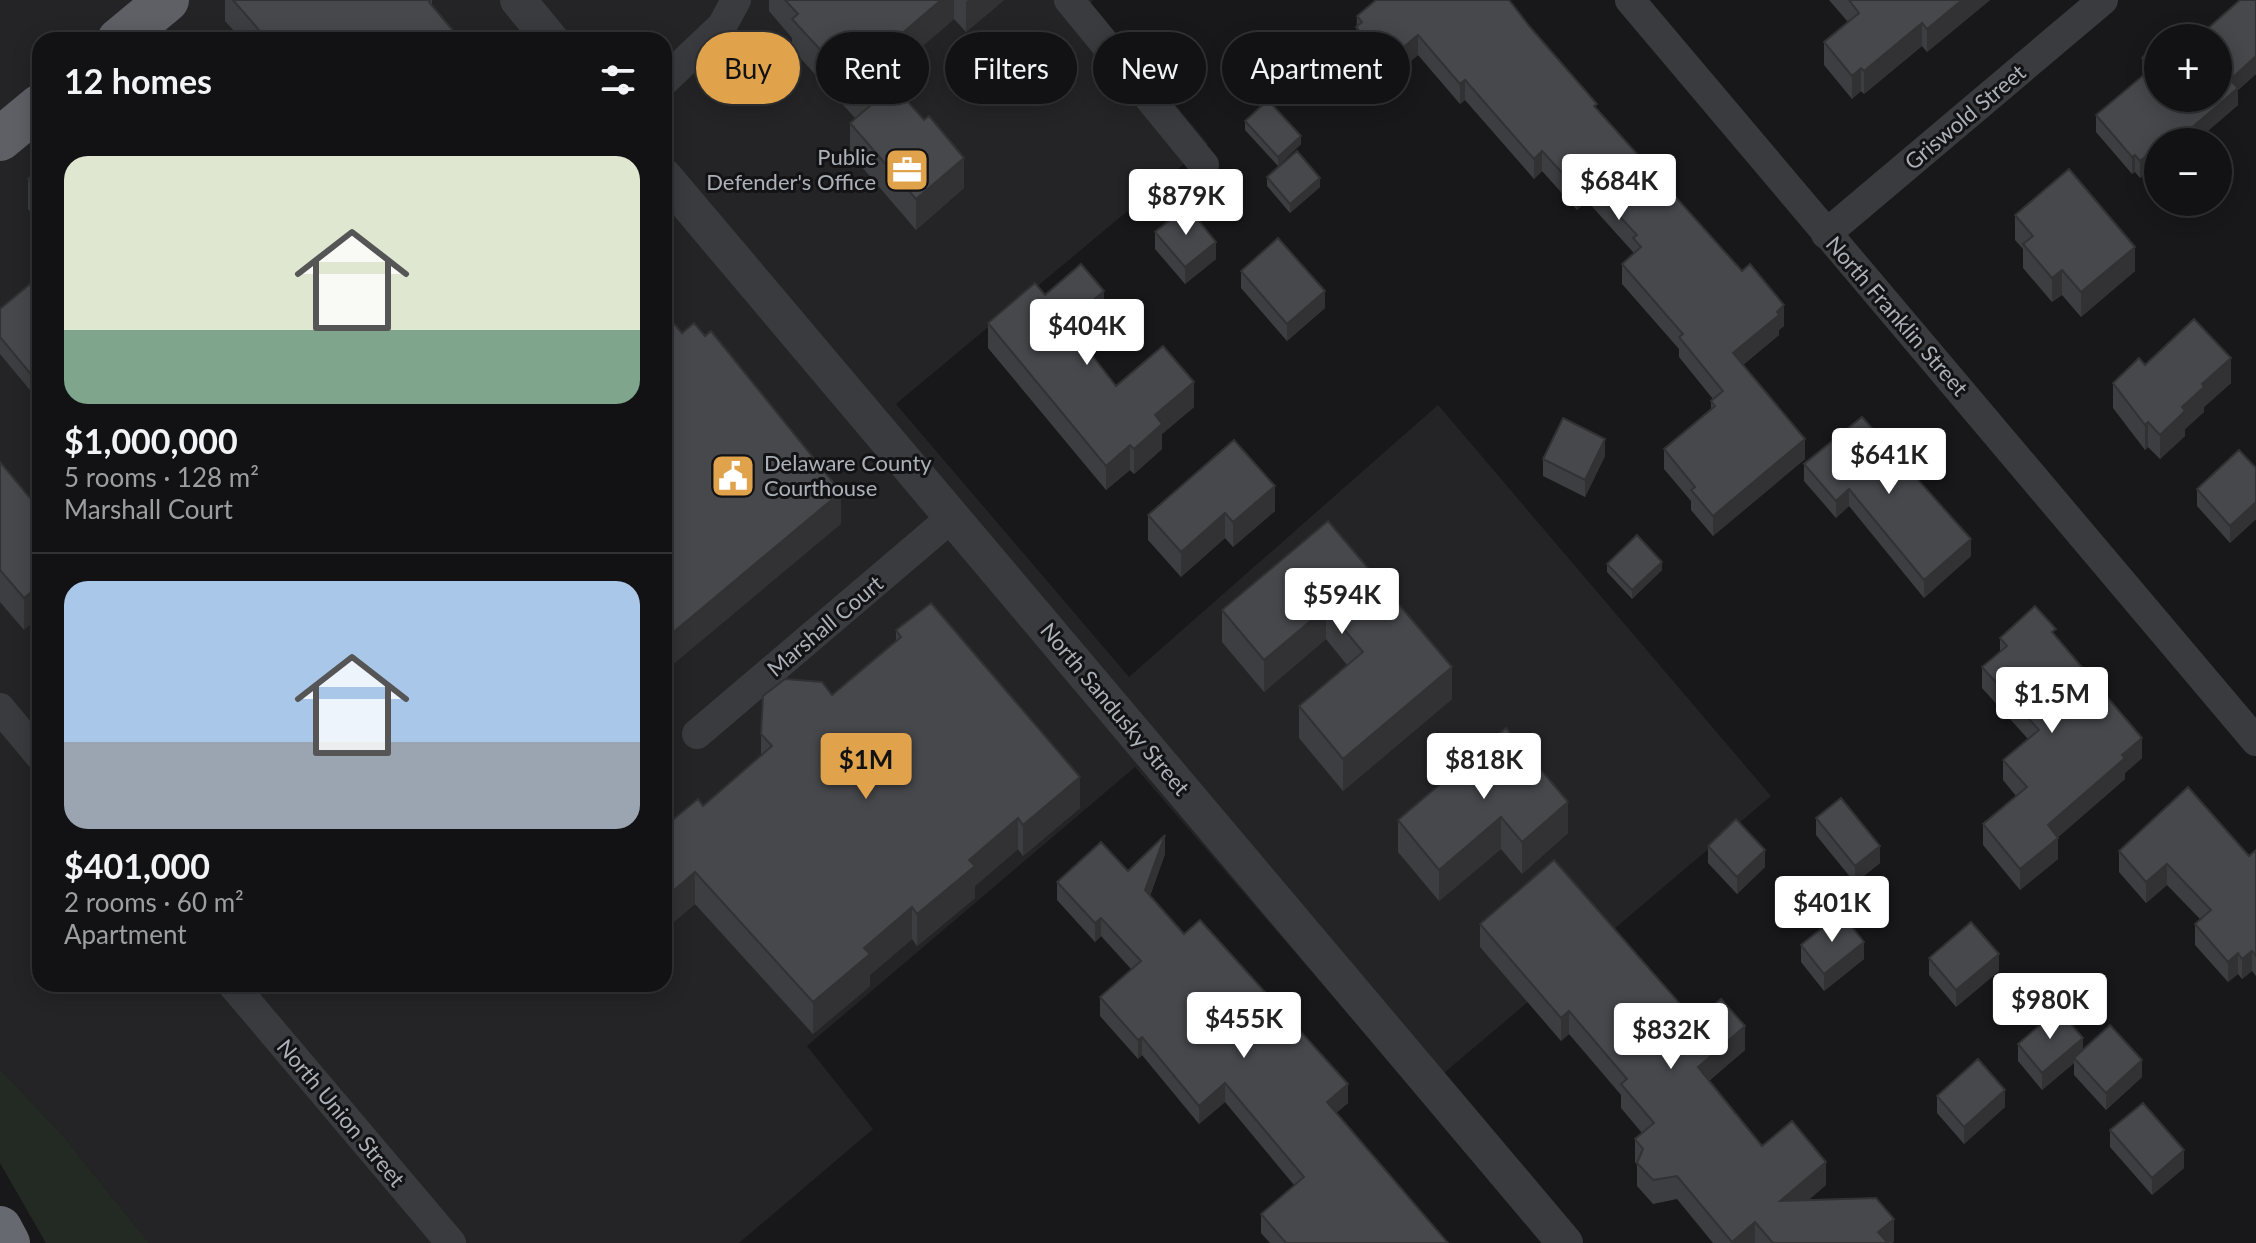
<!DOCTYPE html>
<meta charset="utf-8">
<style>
body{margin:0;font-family:Lato,sans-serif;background:#1f2022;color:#f1f3f6;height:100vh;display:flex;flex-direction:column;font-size:30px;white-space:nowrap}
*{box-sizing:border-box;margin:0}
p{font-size:26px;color:#9c9ea0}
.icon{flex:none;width:44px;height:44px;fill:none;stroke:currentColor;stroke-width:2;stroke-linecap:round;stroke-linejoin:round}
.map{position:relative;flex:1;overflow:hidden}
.panel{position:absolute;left:32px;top:32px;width:640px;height:960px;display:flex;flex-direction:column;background:#121214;border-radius:24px;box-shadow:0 4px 20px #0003,0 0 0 2px #313234}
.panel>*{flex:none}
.top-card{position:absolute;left:696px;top:32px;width:760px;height:72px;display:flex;gap:16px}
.controls{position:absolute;left:2144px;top:24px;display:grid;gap:16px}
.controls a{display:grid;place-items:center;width:88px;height:88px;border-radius:50%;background:#121214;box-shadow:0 4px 20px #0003,0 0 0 2px #313234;font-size:40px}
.price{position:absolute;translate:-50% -68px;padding:0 18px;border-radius:8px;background:#fff;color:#222;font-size:26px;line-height:52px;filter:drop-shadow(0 2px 4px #0008)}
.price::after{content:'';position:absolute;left:50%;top:48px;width:24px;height:18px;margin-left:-12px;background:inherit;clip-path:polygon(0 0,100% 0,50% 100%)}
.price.on{background:#e0a34b;color:#111}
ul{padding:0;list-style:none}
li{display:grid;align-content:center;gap:16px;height:424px;padding:0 32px}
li+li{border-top:2px solid #313234}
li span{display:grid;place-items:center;height:248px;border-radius:24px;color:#555}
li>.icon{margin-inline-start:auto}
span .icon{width:144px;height:144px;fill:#fffc;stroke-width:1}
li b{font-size:34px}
h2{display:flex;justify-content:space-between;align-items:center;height:96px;padding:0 32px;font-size:34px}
.chip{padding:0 28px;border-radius:36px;background:#121214;box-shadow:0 4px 20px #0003,0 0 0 2px #313234;font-size:28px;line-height:72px}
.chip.on{background:#e0a34b;color:#111}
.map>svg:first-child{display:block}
</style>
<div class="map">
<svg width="2256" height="1243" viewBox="0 0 2256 1243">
<rect width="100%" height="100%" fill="#18181a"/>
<path fill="#242427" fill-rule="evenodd" d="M0 0H1093L1091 3 1208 144 896 404 1129 677 1438 405 1771 796 1418 1095 1135 767 807 1046 873 1129 739 1243H149L64 1137 0 1069ZM40 40H664V984H40Z"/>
<path fill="#232a23" d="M0 1069 64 1137 149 1243H46L0 1163Z"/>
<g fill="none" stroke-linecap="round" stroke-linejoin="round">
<path stroke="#3a3b3f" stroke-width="30" d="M1069 0 1204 165
M1630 0 2256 741
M664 81 722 26 736 0
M1826 234 2103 0
M0 708 40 756
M697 734 952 517
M232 984 451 1243"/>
<path stroke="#3a3b3f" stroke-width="36" d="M518 0 551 40
M664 176 1565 1243"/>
<path stroke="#5e6066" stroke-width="44" d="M119 40 167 0
M0 139 40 106"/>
<path stroke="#66696f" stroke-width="44" d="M0 1228 8 1243"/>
</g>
<path fill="#3d3e41" d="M225 0H432V6L461 40H242L225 21Z
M769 0H1004L966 32 954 19 912 55V80L898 91 964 188 916 230 850 153V123L855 118 792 49V38L769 11Z
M1829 0H1990L1927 52 1922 46 1864 94 1861 91 1852 99 1824 65V42L1848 22Z
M2256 0V74L2238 90V105L2155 176 2150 170 2140 178 2135 172 2132 174 2096 132V115L2143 75 2142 58 2158 43V98Z
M1357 16 1530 27 1597 110 1784 326 1779 330V335L1743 365 1805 459 1713 536 1691 510V501L1664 469V449L1711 409V401L1713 399 1679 357V349L1622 284V264L1633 254V252L1587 201 1577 210 1542 171 1534 179 1465 100 1460 104 1418 55 1386 82 1356 47Z
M1245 121 1301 144 1278 166 1245 130Z
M40 169V223L28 209V179Z
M1267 177 1320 187 1290 213 1267 186Z
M2015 215 2135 271 2081 317 2062 295 2052 302 2023 268V249L2015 240Z
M1155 232 1216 259 1185 284 1155 249Z
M1241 271 1325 308 1287 341 1241 288Z
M1045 295 1104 316 1094 325 1096 352 1092 356 1116 386 1194 407 1162 434V449L1134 474 1130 470 1106 490 988 348V323Z
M40 297V391L34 395 0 354V309Z
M2145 365 2231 383 2204 407V412L2185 429V436L2160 459 2148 447 2145 450 2113 408V383Z
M1605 456 1585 497 1543 476V459Z
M0 462 40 510 24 630 0 602Z
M1804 464 1971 556 1924 598 1849 506 1836 518 1804 481Z
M2256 468V519L2230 543 2197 506V489Z
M1275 511 1233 547 1225 538 1181 577 1148 540V515Z
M1328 521 1452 699 1343 791 1299 738V706L1347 665 1326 639 1264 692 1222 642V610Z
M1607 564 1662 570 1632 599 1607 572Z
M896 630 1080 808 1023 856 1018 849 975 886V898L917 946 912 939 870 975V986L813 1034 695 904 664 930V827L703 806 761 756V734L832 695 896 642Z
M2056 636 2142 758 2125 773V779L2058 837V859L2020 890 1983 845V824L2016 796 2003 780V760L2028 739 1982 688V667L2000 652V638Z
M1568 802V833L1522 874 1501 849 1439 901 1398 852V820Z
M1816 818 1880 863 1855 883 1816 835Z
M1708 846 1765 867 1737 894 1708 863Z
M2256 850V976L2252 971 2242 979 2238 974 2228 982 2195 945V924L2200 919 2167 885 2146 903 2119 872V851L2249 856Z
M1165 854 1150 896 1184 934 1348 1103 1336 1113 1448 1243H1270L1261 1233V1214L1294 1185 1225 1102 1199 1124 1142 1055 1138 1059 1100 1016V997L1132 970 1101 936 1095 942 1057 900V882L1128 871Z
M1480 924 1695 1021 1745 1050 1709 1081 1762 1146 1826 1185 1808 1200 1894 1242 1892 1243H1713L1677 1199 1653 1204 1637 1186V1165L1635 1162V1139L1642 1133 1621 1108V1095L1569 1034 1561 1041 1480 947Z
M1801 945 1864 959 1824 991 1801 962Z
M1929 958 1999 971 1956 1007 1929 975Z
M2018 1044 2083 1049 2142 1077 2106 1110 2074 1075V1063L2042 1090 2018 1061Z
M1937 1096 2005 1107 1964 1144 1937 1113Z
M2110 1130 2184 1168 2152 1195 2110 1147Z"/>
<path fill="#323235" d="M941 0H954V19L912 55V80L883 104V74L900 35Z
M968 0H1004L966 32V2Z
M1962 0H1990L1927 52V29Z
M1922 23V46L1864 94V71Z
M1418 35V55L1386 82V62Z
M2256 56V74L2238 90V105L2195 142H2175L2230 80Z
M1861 68V91L1852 99V76Z
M1465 80V100L1460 104V84Z
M1301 136V144L1278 166V157Z
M1542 151V171L1534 179V159Z
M2150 153V170L2140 178V161Z
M2135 155V172L2132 174V157Z
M2158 157V174L2155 176V159Z
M964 158V188L916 230V199Z
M1320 178V187L1290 213V204Z
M1587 181V201L1577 210V189Z
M1216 242V259L1185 284V267Z
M2135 247V271L2081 317V292Z
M2062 270V295L2052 302V278Z
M1104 291V316L1082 335V310Z
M1325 291V308L1287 341V324Z
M1784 305V326L1779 330V335L1733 373V353Z
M1096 327V352L1081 365V341Z
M2231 358V383L2204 407V412L2185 429V436L2160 459V435L2202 384Z
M40 374V391L34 395V378Z
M1194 382V407L1162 434V449L1134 474V449L1155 415Z
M2148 422V447L2145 450V425Z
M1605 439V456L1585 497V480Z
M1805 439V459L1713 536V516Z
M1130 445V470L1106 490V466Z
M1275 486V511L1233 547V522Z
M1849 489V506L1836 518V501Z
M841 492V524L664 672V640Z
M2256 502V519L2230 543V526Z
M1225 513V538L1181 577V552Z
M1971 539V556L1924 598V580Z
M1662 562V570L1632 599V590Z
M40 585V617L24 630V598Z
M1326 608V639L1264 692V660Z
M1452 667V699L1343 791V759Z
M2142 738V758L2125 773V779L2048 846V825Z
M1080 777V808L1023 856V825Z
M1568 802V833L1522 874V842Z
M1501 817V849L1439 901V870Z
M1018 818V849L975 886V898L917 946V914L969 860Z
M1165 835V854L1145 909V890Z
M2058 838V859L2020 890V869Z
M1880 846V863L1855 883V866Z
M1765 850V867L1737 894V877Z
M2167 864V885L2146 903V882Z
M695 872V904L664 930V899Z
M912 907V939L870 975V986L813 1034V1002L864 948Z
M1101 918V936L1095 942V923Z
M1864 942V959L1824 991V974Z
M2252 951V971L2242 979V959Z
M2238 953V974L2228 982V962Z
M1999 954V971L1956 1007V990Z
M1569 1011V1034L1561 1041V1018Z
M1745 1026V1050L1698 1090V1067Z
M1142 1037V1055L1138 1059V1040Z
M2083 1038V1055L2074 1058V1063L2042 1090V1073Z
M2142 1060V1077L2106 1110V1093Z
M1225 1083V1102L1199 1124V1106Z
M1348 1084V1103L1327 1121V1102Z
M2005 1090V1107L1964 1144V1127Z
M2184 1150V1168L2152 1195V1178Z
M1826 1162V1185L1780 1225V1201Z
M1894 1219V1242L1878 1243V1232Z
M1755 1222V1243H1732V1242Z"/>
<path fill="#47484c" stroke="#323235" stroke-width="2" d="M233 0H430L429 2 461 40H262L265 37Z
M785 0H941L900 35 912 49 883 74 924 120 929 116 964 158 916 199 850 123 871 105 792 19 798 14Z
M1376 0H1509L1530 27 1597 104 1594 106 1742 271 1750 264 1784 305 1777 312 1779 315 1733 353 1805 439 1713 516 1691 490 1695 487 1664 449 1715 406 1711 401 1723 391 1679 337 1683 334 1622 264 1641 247 1633 238 1637 235 1587 181 1577 189 1542 151 1534 159 1465 80 1460 84 1418 35 1386 62 1356 27 1362 22 1357 16Z
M1849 0H1962L1927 29 1922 23 1864 71 1861 68 1852 76 1824 42 1859 13Z
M2240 0H2256V56L2230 80 2238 88 2175 142H2158V157L2155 159 2150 153 2140 161 2135 155 2132 157 2096 115 2152 68 2142 58 2158 43V98H2218V38H2197Z
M2179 24 2192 38H2164Z
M1268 100 1301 136 1278 157 1245 121Z
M1297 151 1320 178 1290 204 1267 177Z
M40 169V194L28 179Z
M2069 169 2135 247 2081 292 2062 270 2052 278 2023 244 2033 236 2015 215Z
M1187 206 1216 242 1185 267 1155 232Z
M1278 238 1325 291 1287 324 1241 271Z
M1081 264 1104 291 1082 310 1096 327 1081 341 1116 386 1163 346 1194 382 1155 415 1162 424 1134 449 1130 445 1106 466 988 323 1035 283 1045 295Z
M30 284 40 297V374L34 378 0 337V309Z
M664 312 682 333 694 323 705 336 711 331 841 492 664 640Z
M2194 319 2231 358 2202 384 2204 387 2182 407 2185 411 2160 435 2148 422 2145 425 2113 383 2139 358 2145 365Z
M1862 417 1971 539 1924 580 1849 489 1836 501 1804 464Z
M1563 418 1605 439 1585 480 1543 459Z
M1234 440 1275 486 1233 522 1225 513 1181 552 1148 515Z
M2239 450 2256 468V502L2230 526 2197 489Z
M0 462 40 510V585L24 598 0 570Z
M1328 521 1452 667 1343 759 1299 706 1363 652 1326 608 1264 660 1222 610Z
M1637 535 1662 562 1632 590 1607 564Z
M931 603 1080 777 1023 825 1018 818 969 860 975 866 917 914 912 907 864 948 870 954 813 1002 695 872 664 899V827L698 799 703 806 772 746 761 734 763 696 785 679 822 682 832 695 901 637 896 630Z
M2035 606 2056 629 2052 632 2142 738 2122 755 2125 758 2048 825 2058 838 2020 869 1983 824 2027 787 2003 760 2039 730 1982 667 2007 646 2000 638Z
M1506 728 1568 802 1522 842 1501 817 1439 870 1398 820Z
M2188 787 2249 856 2256 850V956L2252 951 2242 959 2238 953 2228 962 2195 924 2211 910 2167 864 2146 882 2119 851Z
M1841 798 1880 846 1855 866 1816 818Z
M1736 819 1765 850 1737 877 1708 846Z
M1165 835 1145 890 1184 934 1200 920 1348 1084 1327 1102 1448 1243H1286L1261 1214 1304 1177 1225 1083 1199 1106 1142 1037 1138 1040 1100 997 1141 961 1101 918 1095 923 1057 882 1101 842 1128 871Z
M1554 860 1695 1021 1721 999 1745 1026 1698 1067 1762 1146 1792 1121 1826 1162 1780 1201 1876 1198 1894 1219 1878 1232 1887 1242 1885 1243H1773L1755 1222 1732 1242 1677 1176 1653 1180 1637 1163 1643 1149 1635 1139 1654 1123 1621 1084 1627 1079 1569 1011 1561 1018 1480 924Z
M1841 913 1864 942 1824 974 1801 945Z
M1971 922 1999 954 1956 990 1929 958Z
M2058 1009 2083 1038 2042 1073 2018 1044Z
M2110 1025 2142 1060 2106 1093 2074 1058Z
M1978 1059 2005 1090 1964 1127 1937 1096Z
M2143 1103 2184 1150 2152 1178 2110 1130Z"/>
<defs>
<g id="office-square" transform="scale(2.3)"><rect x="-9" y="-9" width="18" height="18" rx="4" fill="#e0a34b" stroke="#131315"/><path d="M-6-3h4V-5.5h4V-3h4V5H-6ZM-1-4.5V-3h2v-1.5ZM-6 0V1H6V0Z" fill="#fff"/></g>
<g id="civic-square" transform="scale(2.3)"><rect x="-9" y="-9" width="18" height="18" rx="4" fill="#e0a34b" stroke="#131315"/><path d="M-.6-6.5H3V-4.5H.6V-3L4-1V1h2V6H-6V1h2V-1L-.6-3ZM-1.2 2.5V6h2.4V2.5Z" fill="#fff"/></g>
</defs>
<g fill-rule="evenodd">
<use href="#office-square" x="907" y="170"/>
<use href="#civic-square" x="733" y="476"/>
</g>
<g text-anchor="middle" stroke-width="6" stroke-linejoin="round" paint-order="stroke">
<g font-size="22" fill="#acb1b8" stroke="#131315">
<text transform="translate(1965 117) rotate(-40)" y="8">Griswold Street</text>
<text transform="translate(1897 316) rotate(49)" y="8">North Franklin Street</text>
<text transform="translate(825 626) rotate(-40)" y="8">Marshall Court</text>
<text transform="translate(1115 709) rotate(50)" y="8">North Sandusky Street</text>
<text transform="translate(341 1113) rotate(50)" y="8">North Union Street</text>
</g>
<g font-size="22" fill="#acb1b8" stroke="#131315" text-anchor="end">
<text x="876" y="165">Public<tspan x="876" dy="25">Defender's Office</tspan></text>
<text x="764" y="471" text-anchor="start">Delaware County<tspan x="764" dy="25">Courthouse</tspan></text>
</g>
</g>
</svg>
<div class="controls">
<a>+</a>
<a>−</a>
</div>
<b class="price" style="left:1619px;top:222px">$684K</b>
<b class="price" style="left:1186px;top:237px">$879K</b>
<b class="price" style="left:1087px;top:367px">$404K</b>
<b class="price" style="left:1889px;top:496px">$641K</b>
<b class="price" style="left:1342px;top:636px">$594K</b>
<b class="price" style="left:2052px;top:735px">$1.5M</b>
<b class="price on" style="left:866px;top:801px">$1M</b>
<b class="price" style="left:1484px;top:801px">$818K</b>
<b class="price" style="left:1832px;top:944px">$401K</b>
<b class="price" style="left:2050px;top:1041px">$980K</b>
<b class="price" style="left:1244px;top:1060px">$455K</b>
<b class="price" style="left:1671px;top:1071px">$832K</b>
<div class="top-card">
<a class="chip on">Buy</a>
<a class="chip">Rent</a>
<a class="chip">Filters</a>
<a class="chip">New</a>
<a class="chip">Apartment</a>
</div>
<section class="panel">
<h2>12 homes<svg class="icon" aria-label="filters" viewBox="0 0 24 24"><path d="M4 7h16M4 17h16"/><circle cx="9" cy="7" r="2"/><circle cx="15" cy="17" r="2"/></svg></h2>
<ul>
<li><span style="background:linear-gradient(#dfe7d0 70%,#7fa58c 0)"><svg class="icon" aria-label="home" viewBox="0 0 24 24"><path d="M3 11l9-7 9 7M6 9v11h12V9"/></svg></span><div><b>$1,000,000</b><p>5 rooms · 128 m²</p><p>Marshall Court</p></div></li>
<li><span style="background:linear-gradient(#a9c7e8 65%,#9aa5b1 0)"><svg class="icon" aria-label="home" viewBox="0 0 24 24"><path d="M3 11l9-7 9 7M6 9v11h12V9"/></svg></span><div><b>$401,000</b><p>2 rooms · 60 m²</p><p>Apartment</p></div></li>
</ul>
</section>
</div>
